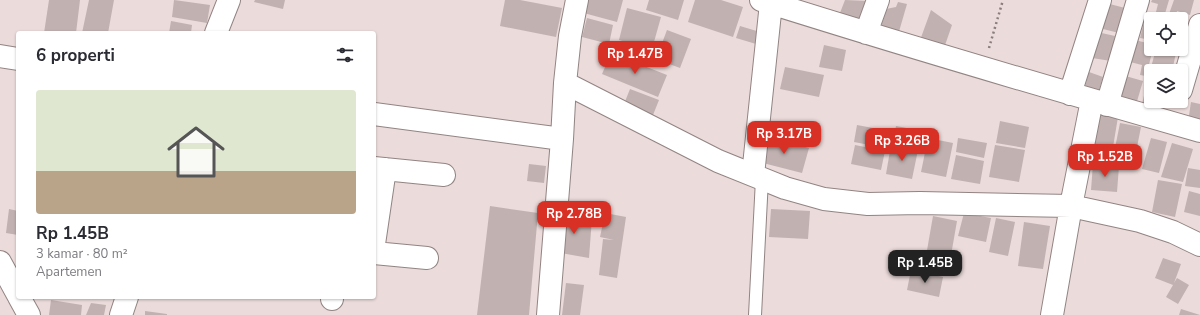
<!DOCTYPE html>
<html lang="id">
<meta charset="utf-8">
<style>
body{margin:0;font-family:"Nunito Sans",sans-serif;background:#f7f7f7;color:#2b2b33;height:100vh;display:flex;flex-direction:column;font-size:15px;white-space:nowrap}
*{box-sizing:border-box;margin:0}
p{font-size:13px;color:#7c7c81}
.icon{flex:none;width:22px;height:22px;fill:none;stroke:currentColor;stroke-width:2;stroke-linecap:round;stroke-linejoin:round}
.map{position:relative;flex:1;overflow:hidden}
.details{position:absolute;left:16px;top:31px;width:360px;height:268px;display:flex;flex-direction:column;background:#fff;border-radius:4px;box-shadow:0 1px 3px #0004}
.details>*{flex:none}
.fabs{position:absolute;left:1144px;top:12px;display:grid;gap:8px}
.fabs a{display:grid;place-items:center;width:44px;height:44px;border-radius:4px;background:#fff;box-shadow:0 1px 3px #0004;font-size:20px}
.price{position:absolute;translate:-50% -34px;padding:0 9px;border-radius:8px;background:#d93025;color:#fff;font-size:13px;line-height:26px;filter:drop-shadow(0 1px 2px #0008)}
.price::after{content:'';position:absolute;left:50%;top:24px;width:12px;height:9px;margin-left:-6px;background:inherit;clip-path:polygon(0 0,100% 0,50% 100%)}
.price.selected{background:#222;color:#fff}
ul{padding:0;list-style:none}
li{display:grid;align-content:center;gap:8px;height:212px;padding:0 20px}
li span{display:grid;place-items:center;height:124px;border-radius:4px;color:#555}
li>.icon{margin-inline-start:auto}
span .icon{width:72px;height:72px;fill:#fffc;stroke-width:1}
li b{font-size:17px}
h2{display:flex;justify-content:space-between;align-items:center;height:48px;padding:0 20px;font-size:17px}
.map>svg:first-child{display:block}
</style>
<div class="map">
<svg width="1200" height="315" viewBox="0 0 1200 315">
<rect width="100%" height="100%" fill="#ebdbda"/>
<path fill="#c1b2b1" d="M49 0H80L76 33H44Z
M89 0H114L108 33H82Z
M174 0 210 5 207 23 172 17Z
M255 0H285L283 9 254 2Z
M505 0H520L562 8 556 37 500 26Z
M583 0H623L617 22 580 12Z
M649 0H684L678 20 646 10Z
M695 0H721L743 7 733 37 688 22Z
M845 0 868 1 858 26 838 18Z
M1152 0H1169L1164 17 1156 12 1158 4 1151 2Z
M1174 0H1194L1190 15 1177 11 1176 16 1169 14Z
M898 2 907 4 898 35 880 30 886 9 896 7Z
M1106 3 1125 8 1119 33 1099 28Z
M627 8 661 17 652 49 619 40Z
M931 10 952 25 943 51 919 43Z
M587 18 613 25 609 44 582 37Z
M1145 18 1151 20V40L1140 38Z
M171 21 192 25 191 33H169Z
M740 26 760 32 756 44 736 38Z
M667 30 691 39 680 68 656 59Z
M1097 32 1115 36 1111 61 1092 58Z
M1181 34 1186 36 1179 57 1176 53 1172 71H1150L1156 49H1181Z
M1135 40 1151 44V49H1153L1146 76 1140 75 1142 65 1130 62Z
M824 45 846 50 842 71 819 67Z
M611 53 667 75 658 97 602 74Z
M785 67 824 75 819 97 780 89Z
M1150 71 1151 101H1160L1157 113 1141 108Z
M1089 72 1103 77 1097 96 1084 91Z
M1122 75 1143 81 1135 108 1115 102Z
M630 89 659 100 653 115 624 104Z
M1191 102 1200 104V125L1188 122Z
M1091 112 1118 117 1113 147 1085 142Z
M1000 121 1029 127 1025 148 996 143Z
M1120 123 1141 127 1136 152 1115 148Z
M857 125 889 131 885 148 854 142Z
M896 126 922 131 919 147 893 142Z
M764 138 778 140 809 148 802 173 759 162Z
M928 138 953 143 946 177 921 172Z
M958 138 987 143 984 158 956 152Z
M1151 138 1167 142 1159 173 1142 169Z
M1172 143 1193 149 1183 182 1161 177Z
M855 145 885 151 881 170 851 164Z
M891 145 918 150 912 179 886 174Z
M995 145 1025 150 1019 182 989 177Z
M956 155 984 161 980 184 951 179Z
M529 164 546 166 544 183 527 181Z
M1093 164 1119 166 1117 192 1091 190Z
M1188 168 1200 170V188L1185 186Z
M1158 180 1182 184 1175 217 1152 212Z
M1189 191 1200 194V216L1184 212Z
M490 206 538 213 529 315H477Z
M9 209 18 211V235L6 233Z
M771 209 810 211 808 239 769 237Z
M559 213 592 218 589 258 555 252Z
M605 213 626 217 617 278 599 275 603 239 614 240 600 237Z
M964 213 991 218 986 242 958 236Z
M933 216 957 221 950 261 926 256Z
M996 218 1015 222 1008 256 989 252Z
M1024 222 1050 226 1043 269 1018 266Z
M1163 258 1181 264 1174 283 1177 278 1189 285 1178 304 1166 297 1173 285 1155 278Z
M911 270 943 277 939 297 907 290Z
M566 283 584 285 580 315H562Z
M51 300 82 305 81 315H49Z
M91 303 106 305 104 315H86Z
M1181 309 1200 315H1179Z
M145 311 167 314V315H145Z"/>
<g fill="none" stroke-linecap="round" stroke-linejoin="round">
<g stroke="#928483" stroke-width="14">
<path id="lane" d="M755 315 762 179"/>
</g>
<g stroke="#928483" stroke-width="24">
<path id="street" d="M577 0 570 36 565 83 718 161 785 188 824 199 868 204 920 203 1071 206 1140 221 1173 232 1200 245
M761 0C907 46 1053 89 1200 131
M866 33 878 0
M0 56 18 59
M1181 90 1200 25
M1070 94 1100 0
M1107 105 1138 0
M374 114 562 139 548 315
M562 139 565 83
M374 168 444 175
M753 175 771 3 773 0
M374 244 385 169
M374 253 427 258
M0 262 18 295
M19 297 29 315
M332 299V297
M1052 315 1071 206 1092 100"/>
</g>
<g stroke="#928483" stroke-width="24">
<path id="secondary" d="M216 33 229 0
M121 315 127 297"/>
</g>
<path stroke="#897e7d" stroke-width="2.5" stroke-dasharray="2 3" stroke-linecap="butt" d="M989 48 1003 0"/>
<use href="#lane" stroke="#fff" stroke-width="12"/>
<use href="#street" stroke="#fff" stroke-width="22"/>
<use href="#secondary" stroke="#fff" stroke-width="22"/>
</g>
</svg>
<div class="fabs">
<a><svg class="icon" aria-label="locate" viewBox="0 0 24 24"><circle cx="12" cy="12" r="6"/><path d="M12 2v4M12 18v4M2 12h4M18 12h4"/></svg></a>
<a><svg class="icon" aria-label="layers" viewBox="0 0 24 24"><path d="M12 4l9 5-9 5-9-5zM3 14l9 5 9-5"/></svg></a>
</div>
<b class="price" style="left:635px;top:75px">Rp 1.47B</b>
<b class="price" style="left:784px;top:155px">Rp 3.17B</b>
<b class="price" style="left:902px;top:162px">Rp 3.26B</b>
<b class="price" style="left:1105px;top:178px">Rp 1.52B</b>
<b class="price" style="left:574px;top:235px">Rp 2.78B</b>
<b class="price selected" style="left:925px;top:284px">Rp 1.45B</b>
<section class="details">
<h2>6 properti<svg class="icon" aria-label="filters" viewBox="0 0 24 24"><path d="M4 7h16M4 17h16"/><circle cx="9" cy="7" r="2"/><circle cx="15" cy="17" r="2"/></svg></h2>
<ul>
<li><span style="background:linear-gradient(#dfe7d0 65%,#b9a48a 0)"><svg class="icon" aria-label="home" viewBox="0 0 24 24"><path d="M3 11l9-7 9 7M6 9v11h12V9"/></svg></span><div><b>Rp 1.45B</b><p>3 kamar · 80 m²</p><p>Apartemen</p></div></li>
</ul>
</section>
</div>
